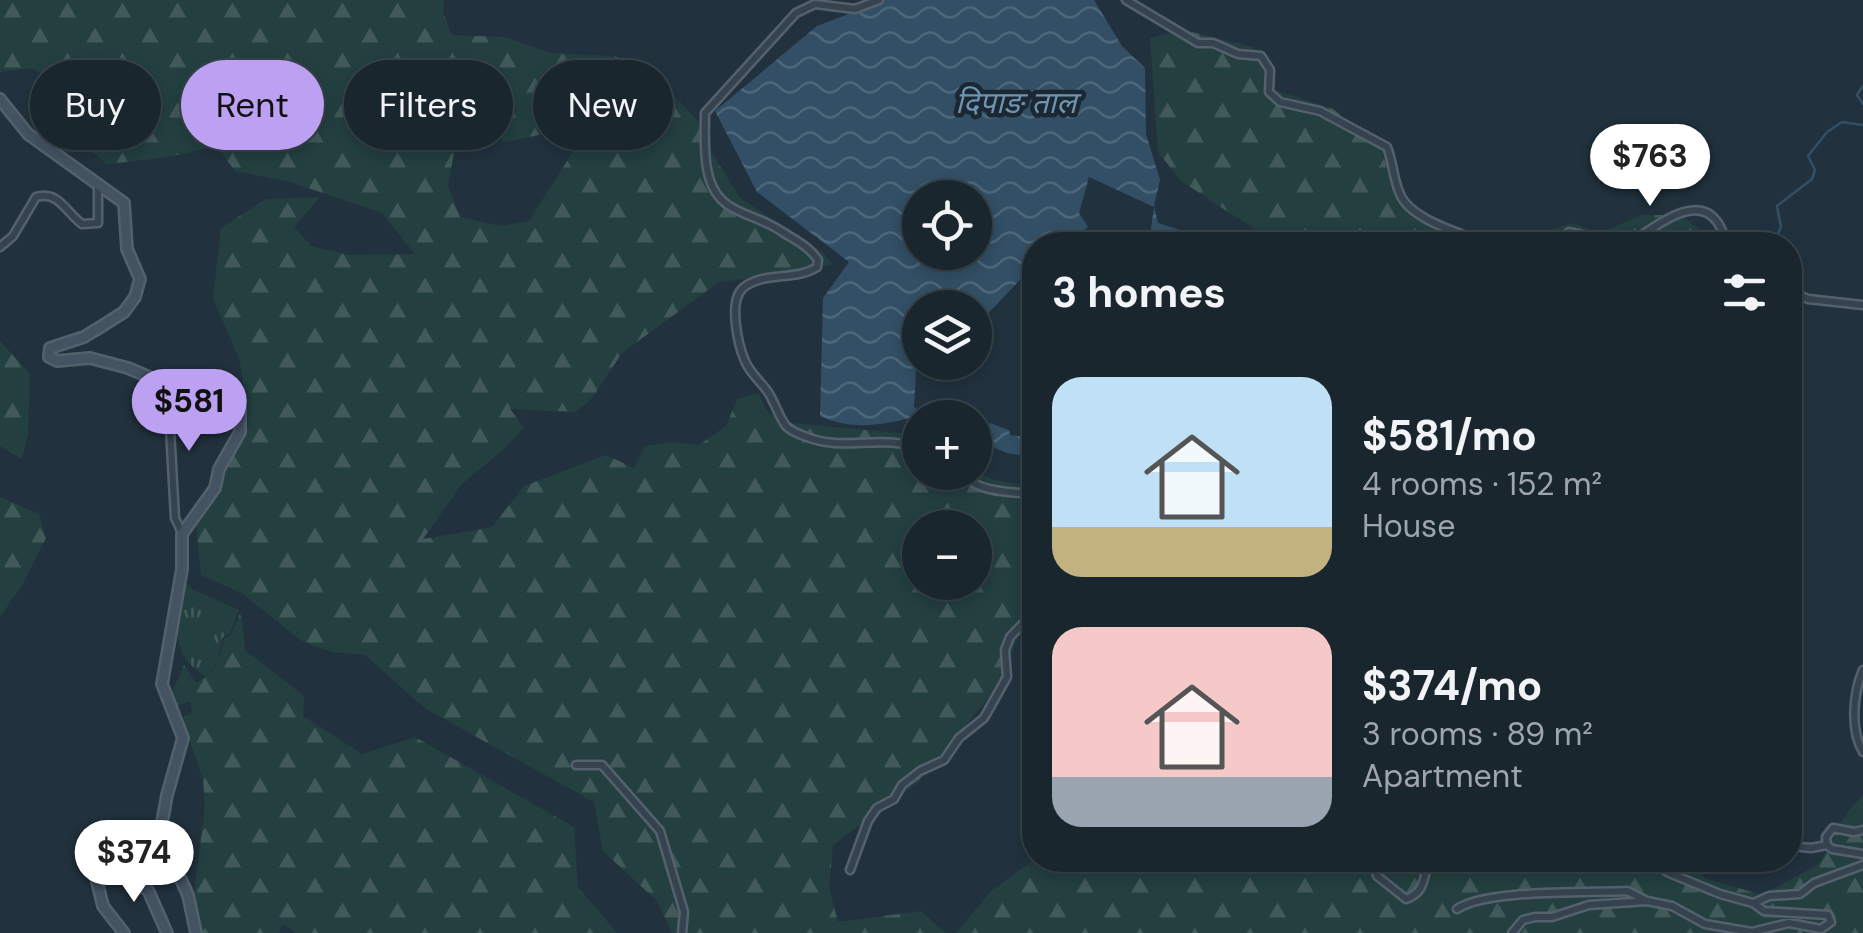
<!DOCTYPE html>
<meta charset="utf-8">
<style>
body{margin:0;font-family:"DM Sans","Noto Sans Devanagari",sans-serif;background:#222e36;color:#f1f3f6;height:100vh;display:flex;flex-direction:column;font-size:38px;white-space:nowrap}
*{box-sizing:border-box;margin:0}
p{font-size:32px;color:#9fa5aa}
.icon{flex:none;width:55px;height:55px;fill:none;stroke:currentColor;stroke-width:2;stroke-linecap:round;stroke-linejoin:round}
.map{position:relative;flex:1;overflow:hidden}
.side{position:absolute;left:1022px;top:232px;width:780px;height:640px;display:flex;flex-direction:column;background:#19262e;border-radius:40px;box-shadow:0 5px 15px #0003,0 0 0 2px #37434a}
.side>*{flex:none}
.banner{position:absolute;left:30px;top:60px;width:842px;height:90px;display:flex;gap:20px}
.buttons{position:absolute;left:902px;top:180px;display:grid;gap:20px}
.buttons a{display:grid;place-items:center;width:90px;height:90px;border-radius:50%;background:#19262e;box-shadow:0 5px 15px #0003,0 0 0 2px #37434a;font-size:50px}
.price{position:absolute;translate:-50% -85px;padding:0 22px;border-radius:35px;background:#fff;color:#222;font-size:32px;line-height:65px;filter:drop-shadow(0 2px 5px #0008)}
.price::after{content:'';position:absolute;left:50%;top:60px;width:30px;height:22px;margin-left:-15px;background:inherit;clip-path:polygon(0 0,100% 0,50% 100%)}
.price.on{background:#bca0f2;color:#111}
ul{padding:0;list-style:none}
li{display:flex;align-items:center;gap:30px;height:250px;padding:0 30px}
li span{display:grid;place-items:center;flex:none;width:280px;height:200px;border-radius:30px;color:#555}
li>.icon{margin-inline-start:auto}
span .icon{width:120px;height:120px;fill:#fffc;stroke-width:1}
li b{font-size:42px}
h2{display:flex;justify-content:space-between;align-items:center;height:120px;padding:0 30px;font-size:42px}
.tag{padding:0 35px;border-radius:45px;background:#19262e;box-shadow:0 5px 15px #0003,0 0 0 2px #37434a;font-size:35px;line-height:90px}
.tag.on{background:#bca0f2;color:#111}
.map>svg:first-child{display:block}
</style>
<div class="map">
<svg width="1863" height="933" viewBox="0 0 1863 933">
<defs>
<pattern id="forest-firs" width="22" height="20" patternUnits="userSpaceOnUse" patternTransform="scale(2.5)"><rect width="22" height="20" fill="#233f3f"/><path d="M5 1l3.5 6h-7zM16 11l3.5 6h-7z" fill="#415959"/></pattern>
<pattern id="park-tufts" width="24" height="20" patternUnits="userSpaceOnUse" patternTransform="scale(2.5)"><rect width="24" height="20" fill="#233f3f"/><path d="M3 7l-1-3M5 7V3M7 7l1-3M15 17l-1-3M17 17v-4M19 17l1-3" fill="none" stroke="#415959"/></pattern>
<pattern id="water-waves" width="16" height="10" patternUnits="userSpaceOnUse" patternTransform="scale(2.5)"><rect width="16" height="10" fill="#324f65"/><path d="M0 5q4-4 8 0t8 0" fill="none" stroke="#4d677a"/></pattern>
</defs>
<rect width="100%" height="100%" fill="#21323e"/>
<path fill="url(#forest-firs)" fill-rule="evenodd" d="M0 0H444L443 12 452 35 505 37 551 53 615 56 665 86 698 121 712 153 740 198 822 252 832 264 804 272 719 282 622 353 593 397 576 412 510 409 524 427 505 448 462 484 423 539 492 527 524 486 606 455 634 468 645 446 671 442 699 445 726 426 737 399 759 393 766 410 781 422 910 434 920 441V472H975L995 480 1035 487V596L998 687 916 784 833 845 829 888 838 922 921 911 946 933H672L657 901 603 851 594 802 426 709 365 655 332 652 302 641 243 594 201 575 196 524 249 425 240 361 213 298 221 228 266 199 320 197 294 227 311 246 349 255 415 254 382 213 290 182 235 171 215 145C180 157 144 160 107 164L63 128 59 85 32 68 0 72ZM478 103 504 142 544 134 574 150 529 221 500 226 460 217 448 185 456 142 427 104ZM920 528H975V582H920Z
M1184 30 1253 47 1271 89 1333 109 1380 145 1397 199 1481 245H1279L1181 181 1158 152 1150 38Z
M1642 215H1681L1705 234 1707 245H1489L1528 237 1572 223 1599 233Z
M0 341 30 374 28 433 22 459 0 446Z
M0 497 39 514 46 538 24 582 0 617Z
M241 611 245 650 304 696 303 716 362 754 415 737 574 827 578 887 617 933H296L283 924 279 933H199L195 887 205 806 203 779 182 719 192 712 190 702 173 706 170 697 184 665 196 683C216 671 220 661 224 638L231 635Z
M1863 795V933H956L991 891 1035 859 1243 860 1246 863 1253 860H1694L1704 878 1762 895 1819 864 1846 814Z"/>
<path fill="url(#park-tufts)" d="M182 580 192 589 239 610 230 633 222 638 218 662 206 676C166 654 178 618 182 580Z"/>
<path fill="url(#water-waves)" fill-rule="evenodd" d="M885 0H1094L1122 46 1145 68 1146 134 1160 180 1154 206 1158 223 1202 237V245H1166V241L1150 235 1154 207 1089 177 1079 213 1088 227 1072 242 1076 245H1035V264L980 322 975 325V308H920V362L923 363 916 371 914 407 925 414 949 417 920 420 913 417C882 426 849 430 820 416L823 298 849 262 757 192 715 111 817 26ZM920 198H975V252H920Z
M990 423 1009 430 1010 435 1035 438V458L1007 453 975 440V429L984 428Z"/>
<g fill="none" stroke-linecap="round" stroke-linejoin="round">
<path stroke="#324f65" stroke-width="2.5" d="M1863 86 1857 95 1863 104
M1773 245 1781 227 1777 206 1812 179 1815 170 1808 156 1827 132 1842 122 1863 125"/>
<g stroke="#54616c" stroke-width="11">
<path id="street" d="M879 0 855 9 815 4 796 13 705 113C705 143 700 190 731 207 748 217 765 220 781 231 795 240 809 246 818 260L817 267C796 281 763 271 743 288 728 301 738 345 745 361 750 373 761 382 768 392 775 403 779 417 786 426 792 432 799 434 807 437 844 452 882 433 920 449
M1126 0 1198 43H1213L1238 54 1261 56 1270 70 1269 92 1280 102 1320 111 1387 147C1393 162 1393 179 1400 194 1411 221 1465 234 1490 245
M1557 245 1569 232 1627 245C1649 232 1696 189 1718 223 1722 229 1725 238 1728 245
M0 247 13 236 36 197C58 190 66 212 82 224L98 223V186
M1790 291 1808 299 1863 305
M158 383 157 397 169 411 175 518 182 533
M960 472C981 495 1007 490 1035 495
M1863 670C1853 693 1850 730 1863 752
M576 765H602L660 831 684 912 682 933
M1863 830 1854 832 1833 828 1826 837 1827 845 1832 849 1863 854
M1790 846 1811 848 1827 845
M1300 860 1322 866 1324 860
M1373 860 1377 876 1406 899C1422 893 1423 884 1427 867L1438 860
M850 870 868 821 877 808 894 799 902 785 920 771 944 760 959 738 984 718 1007 677 1005 650 1010 637 1035 611
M1754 903 1769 896 1800 894 1814 883 1863 865
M1457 909C1486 889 1588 893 1627 891L1647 901 1672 906 1705 924 1752 932 1789 923 1821 929 1831 922 1828 915 1764 911 1753 903 1720 894 1669 873 1649 860
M1512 933 1523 920 1535 917H1552L1589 905 1647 901"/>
</g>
<g stroke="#54616c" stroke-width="14">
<path id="secondary" d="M0 99 28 134 124 203 127 249 140 279 135 297 124 312 102 326 84 337 50 348 49 357 57 361 90 358 128 368 168 385H226L240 409V432L219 469 215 488 182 534V569L162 684 183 738 167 795 160 834 188 895 196 933
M124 933 103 906 90 853 93 848 104 855 111 870 148 890 167 933"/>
</g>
<use href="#street" stroke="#35434e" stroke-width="6"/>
<use href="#secondary" stroke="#435362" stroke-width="9"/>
</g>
<g text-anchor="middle" stroke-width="9" stroke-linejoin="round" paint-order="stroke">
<g font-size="30" font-style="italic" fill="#6f94b0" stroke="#1b2833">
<text x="1016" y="113">दिपाङ ताल</text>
</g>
</g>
</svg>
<div class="buttons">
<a><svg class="icon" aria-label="locate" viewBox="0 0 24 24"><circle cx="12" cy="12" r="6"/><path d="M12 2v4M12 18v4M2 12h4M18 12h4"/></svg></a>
<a><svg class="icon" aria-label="layers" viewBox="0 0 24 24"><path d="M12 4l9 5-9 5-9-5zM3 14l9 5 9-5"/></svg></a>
<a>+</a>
<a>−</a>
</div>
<b class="price" style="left:1650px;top:209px">$763</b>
<b class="price on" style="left:189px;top:454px">$581</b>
<b class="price" style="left:134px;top:905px">$374</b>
<div class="banner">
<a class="tag">Buy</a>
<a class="tag on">Rent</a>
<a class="tag">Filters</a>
<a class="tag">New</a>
</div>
<section class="side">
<h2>3 homes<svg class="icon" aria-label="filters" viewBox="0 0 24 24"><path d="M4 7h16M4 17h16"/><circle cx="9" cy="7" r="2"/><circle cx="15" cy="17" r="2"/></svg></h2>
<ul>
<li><span style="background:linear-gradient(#bfe0f5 75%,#c2b280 0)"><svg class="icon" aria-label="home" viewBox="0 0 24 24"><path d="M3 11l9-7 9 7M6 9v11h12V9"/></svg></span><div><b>$581/mo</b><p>4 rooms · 152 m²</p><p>House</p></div></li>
<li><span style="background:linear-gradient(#f6c9c9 75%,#9aa5b1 0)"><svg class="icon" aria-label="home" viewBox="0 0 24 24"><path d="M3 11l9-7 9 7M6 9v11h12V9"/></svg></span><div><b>$374/mo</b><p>3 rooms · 89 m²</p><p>Apartment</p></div></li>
</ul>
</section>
</div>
